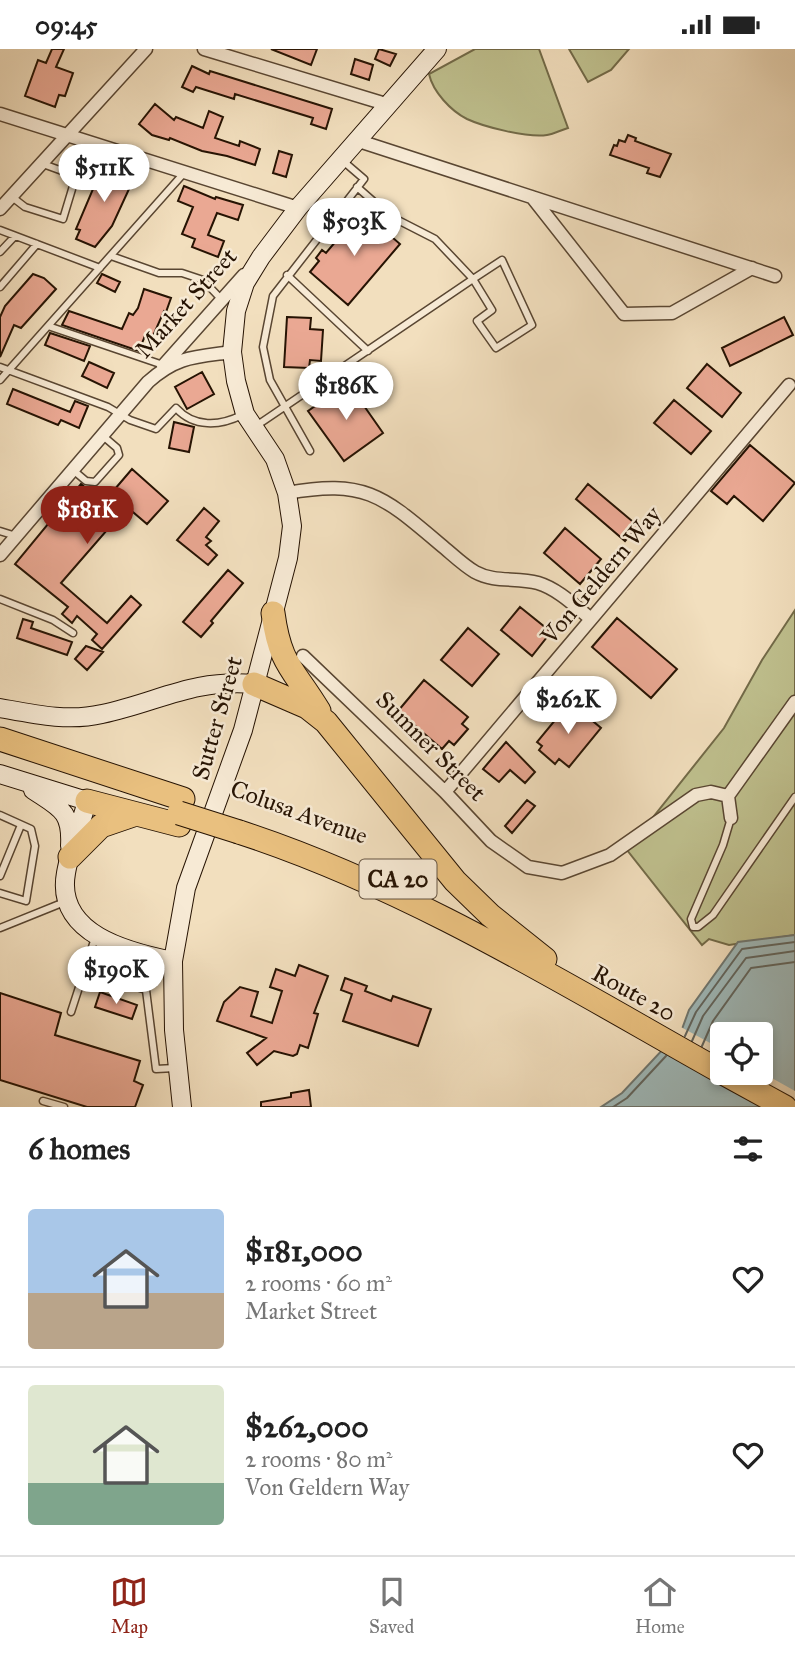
<!DOCTYPE html>
<meta charset="utf-8">
<style>
body{margin:0;font-family:"IM FELL Great Primer",serif;background:#f2f2f2;color:#222;height:100vh;display:flex;flex-direction:column;font-size:26px;white-space:nowrap}
*{box-sizing:border-box;margin:0}
p{font-size:23px;color:#767676}
.icon{flex:none;width:38px;height:38px;fill:none;stroke:currentColor;stroke-width:2;stroke-linecap:round;stroke-linejoin:round}
.map{position:relative;height:1058px;overflow:hidden}
.side{display:flex;flex-direction:column;background:#fff;flex:1}
.side>*{flex:none}
.buttons{position:absolute;left:710px;top:973px;display:grid;gap:14px}
.buttons a{display:grid;place-items:center;width:63px;height:63px;border-radius:7px;background:#fff;box-shadow:0 4px 10px #0003;font-size:35px}
.price{position:absolute;translate:-50% -60px;padding:0 16px;border-radius:24px;background:#fff;color:#222;font-size:23px;line-height:46px;filter:drop-shadow(0 2px 4px #0008)}
.price::after{content:'';position:absolute;left:50%;top:42px;width:21px;height:16px;margin-left:-10px;background:inherit;clip-path:polygon(0 0,100% 0,50% 100%)}
.price.active{background:#8f2418;color:#fff}
ul{padding:0;list-style:none}
li{display:flex;align-items:center;gap:21px;height:175px;padding:0 28px}
li+li{border-top:2px solid #e0e0e0}
li span{display:grid;place-items:center;flex:none;width:196px;height:140px;border-radius:7px;color:#555}
li>.icon{margin-inline-start:auto}
span .icon{width:84px;height:84px;fill:#fffc;stroke-width:1}
li b{font-size:30px}
h2{display:flex;justify-content:space-between;align-items:center;height:84px;padding:0 28px;font-size:30px}
.status{display:flex;justify-content:space-between;align-items:center;height:49px;padding:0 35px;background:#fff;direction:ltr}
.status svg{height:19px;fill:currentColor}
.dock{display:flex;justify-content:space-around;align-items:center;height:98px;border-top:2px solid #e0e0e0;background:#fff;font-size:19px;color:#767676}
.dock a{display:grid;justify-items:center;gap:4px}
.dock .active{color:#8f2418}
.map>svg:first-child{display:block}
</style>
<div class="status"><b>09:45</b><svg viewBox="0 0 49 12"><path d="M0 12V9h3v3zM5 12V6h3v6zM10 12V3h3v9zM15 12V0h3v12zM26 1h20v11H26zM47 4h2v5h-2z"/></svg></div>
<div class="map">
<svg width="795" height="1058" viewBox="0 0 795 1058">
<rect width="100%" height="100%" fill="#f2dfbe"/>
<filter id="stains"><feTurbulence type="fractalNoise" baseFrequency=".00286" numOctaves="4"/><feColorMatrix values="0 0 0 0 .2 0 0 0 0 .09 0 0 0 0 .02 0 0 0 .5 -.17"/></filter>
<radialGradient id="worn" r=".72"><stop offset=".6" stop-color="#630" stop-opacity="0"/><stop offset="1" stop-color="#630" stop-opacity=".3"/></radialGradient>
<path fill="#bfc08e" stroke="#726a48" stroke-width="2" d="M475 0H539L568 79C561 81 554 85 547 86 528 89 484 78 467 70 451 62 433 43 429 25Z
M569 0H629L611 21 588 33Z
M795 561V886L729 896 709 890 702 896 627 801 724 679 762 611Z"/>
<path fill="#9fbabb" stroke="#6f7771" stroke-width="2" fill-rule="evenodd" d="M795 886V1043L778 1058H601L622 1044 682 980 689 961 738 893ZM723 985H761V1024H723Z"/>
<path fill="#f2dfbe" d="M679 977 723 1001V1024L761 1023 795 1042V1047L783 1058 662 996Z"/>
<g fill="none" stroke-linecap="round" stroke-linejoin="round">
<path stroke="#62665f" stroke-width="2" d="M685 987 696 963 742 900 795 893
M692 992 703 967 746 909 795 902
M702 997 713 972 751 919 795 913
M613 1058 627 1049 666 1007"/>
</g>
<path fill="#eaa893" stroke="#261303" stroke-width="2" d="M52 0H64L56 18 73 24 65 47 59 46 55 58 25 47 38 11 46 14Z
M271 0H317L311 16Z
M379 0 396 5 390 17 375 10Z
M355 10 373 16 369 31 351 25Z
M192 17 209 25 210 22 332 60 326 80 311 75 313 69 235 45 234 50 196 38 193 43 182 38Z
M155 55 174 71 176 68 203 79 209 62 223 68 215 89 239 97 240 92 260 100 255 116 227 107 202 102 170 89 169 91 152 86 139 75Z
M628 86 636 89 635 92 671 105 660 128 647 124 649 119 610 106 614 96 617 97 619 91 625 93Z
M279 102 292 106 286 128 273 124Z
M104 114 135 127 112 177 95 198 76 190 80 181 76 180Z
M184 137 215 150 216 148 243 156 238 171 217 164 208 186 224 192 218 208 192 198 195 190 182 185 193 158 178 152Z
M362 162 400 195 348 256 310 223 319 212 316 209 322 201 326 204 342 185 339 182 346 174 349 177Z
M33 225 44 229 56 240 21 279 14 276 0 308V268L5 257Z
M102 225 120 233 115 243 97 234Z
M144 240 171 249 166 263 164 262 153 287 146 284 139 302 62 276 69 262 122 280 129 264 133 266 138 259Z
M287 268 311 269 310 280 323 281 321 312 310 311 309 319 284 318Z
M784 268 793 286 730 317 722 299Z
M50 284 90 297 84 312 45 296Z
M89 313 114 324 107 339 82 327Z
M707 315 741 344 722 368 687 339Z
M202 323 214 345 187 360 175 338Z
M348 334 383 384 344 412 308 362Z
M13 340 70 363 75 352 88 357 79 379 61 371 58 376 7 355Z
M674 351 711 382 691 405 654 374Z
M174 373 194 378 189 403 169 399Z
M750 396 795 434 763 472 734 447 727 455 711 442Z
M132 420 168 452 147 475 127 458 61 534 107 574 131 547 141 556 102 600 92 591 97 585 77 567 72 574 62 565 68 558 15 515 81 435 103 454Z
M588 435 638 477 625 492 576 450Z
M204 459 219 472 206 488 211 492 206 496 217 506 208 516 177 491Z
M565 479 601 510 580 535 544 504Z
M228 521 243 534 211 572 213 574 201 588 183 573Z
M520 558 551 583 532 607 501 581Z
M617 569 677 620 651 649 592 598Z
M23 570 33 573 31 579 72 593 67 606 17 589Z
M468 579 499 605 472 637 441 611Z
M86 597 103 603 87 621 75 610Z
M424 631 468 668 462 675 468 680 454 696 449 692 442 700 398 662Z
M570 653 601 679 569 718 559 710 555 715 539 701 542 697 537 693Z
M506 693 535 723 525 734 510 721 499 733 483 720Z
M527 751 535 757 512 784 505 777Z
M299 916 328 927 314 964 318 965 308 999 300 996 297 1005 293 1007 274 1002 257 1016 247 1004 266 989 217 972 224 953 240 938 258 943 251 967 272 974 282 942 270 938 276 920 295 927Z
M345 929 367 937 365 942 391 952 393 947 431 960 418 997 343 972 352 945 341 941Z
M100 943 137 956 132 970 95 958Z
M0 944 61 964 55 986 140 1012 134 1032 143 1036 135 1058H87L0 1031Z
M309 1041 311 1058H261V1053L291 1048V1044Z"/>
<g fill="none" stroke-linecap="round" stroke-linejoin="round">
<g stroke="#594632" stroke-width="9">
<path id="lane" d="M12 148 25 158 63 170 76 127 43 115
M0 181 100 219
M0 203 15 187
M111 207 159 224H182L203 231 222 251
M502 211 532 276 496 299 477 272 492 261 473 230Z
M287 226 368 302
M0 238 37 195
M48 277 166 317
M0 318 108 358 130 371 156 380 176 359C194 379 220 377 242 366
M0 331 184 124
M256 377 473 230 435 190 390 167 357 138
M310 402 270 331 263 298 273 247 364 130 343 112
M73 421 86 432 95 433 119 406 117 399 103 387
M0 482 16 487
M0 550 53 571 73 584
M0 766 31 780 35 797 26 852 0 844
M731 769 723 796 691 870 693 878H698L713 866 795 748
M0 827 21 776
M0 879 67 852
M85 921 146 941 156 1020 175 1019
M71 963 95 889
M43 1052 64 1058"/>
</g>
<g stroke="#594632" stroke-width="15">
<path id="street" d="M204 0 389 56
M0 65 298 159
M359 92 775 227
M532 148 624 265 672 264 752 219
M0 160 146 0
M163 317 244 226
M287 444C366 430 383 447 441 496 452 505 463 516 475 523 495 534 516 528 538 534 558 540 575 557 591 570
M0 506 148 333C177 307 195 308 232 303
M303 607 445 743 491 792 528 818 562 824 610 806 696 746 711 743 728 747
M445 743 789 336
M728 747 795 653
M728 747 731 769"/>
</g>
<g stroke="#261303" stroke-width="20">
<path id="secondary" d="M0 659C33 665 68 673 102 665 159 653 191 630 254 635
M0 725 87 752C81 776 70 800 66 824 55 885 128 903 173 912
M33 741C60 759 72 762 70 797
M182 1058 174 981 173 912 186 839 243 681 288 509 292 477 287 444 275 410 245 365 236 332 232 303 236 262 245 234 261 208 298 159 437 0"/>
</g>
<g stroke="#261303" stroke-width="25">
<path id="highway" d="M273 564C280 617 294 620 319 662
M254 635 307 658 326 673 455 832 490 866 545 910
M0 690 183 750
M87 752 179 776
M239 783C411 839 566 936 723 1024
M70 808 101 777 136 765
M723 1024 785 1058"/>
</g>
<use href="#lane" stroke="#f7ead5" stroke-width="6"/>
<use href="#street" stroke="#f7ead5" stroke-width="12"/>
<use href="#secondary" stroke="#f7ead5" stroke-width="18"/>
<use href="#highway" stroke="#e9c07f" stroke-width="23"/>
<g stroke="#261303" stroke-width="25" stroke-linecap="butt">
<path id="highway-bridge" d="M179 764 239 783"/>
</g>
<use href="#highway-bridge" stroke="#e9c07f" stroke-width="23"/>
</g>
<g text-anchor="middle" stroke-width="5" stroke-linejoin="round" paint-order="stroke">
<rect fill="#f7ead5" stroke="#655442" stroke-width="2" x="359.5" y="810.5" width="77" height="39" rx="5"/>
<g font-size="23" font-weight="bold" fill="#261303">
<text x="398" y="838">CA 20</text>
</g>
<g font-size="24" fill="#261303" stroke="#f7ead5">
<text transform="translate(186 254) rotate(-48)" y="8">Market Street</text>
<text transform="translate(601 526) rotate(-50)" y="8">Von Geldern Way</text>
<text transform="translate(217 669) rotate(-74)" y="8">Sutter Street</text>
<text transform="translate(431 697) rotate(45)" y="8">Sumner Street</text>
<text transform="translate(299 763) rotate(20)" y="8">Colusa Avenue</text>
<text transform="translate(634 944) rotate(29)" y="8">Route 20</text>
</g>
</g>
<rect width="100%" height="100%" filter="url(#stains)"/>
<rect width="100%" height="100%" fill="url(#worn)"/>
</svg>
<div class="buttons">
<a><svg class="icon" aria-label="locate" viewBox="0 0 24 24"><circle cx="12" cy="12" r="6"/><path d="M12 2v4M12 18v4M2 12h4M18 12h4"/></svg></a>
</div>
<b class="price" style="left:104px;top:155px">$511K</b>
<b class="price" style="left:354px;top:209px">$503K</b>
<b class="price" style="left:346px;top:373px">$186K</b>
<b class="price active" style="left:87px;top:497px">$181K</b>
<b class="price" style="left:568px;top:687px">$262K</b>
<b class="price" style="left:116px;top:957px">$190K</b>
</div>
<section class="side">
<h2>6 homes<svg class="icon" aria-label="filters" viewBox="0 0 24 24"><path d="M4 7h16M4 17h16"/><circle cx="9" cy="7" r="2"/><circle cx="15" cy="17" r="2"/></svg></h2>
<ul>
<li><span style="background:linear-gradient(#a9c7e8 60%,#b9a48a 0)"><svg class="icon" aria-label="home" viewBox="0 0 24 24"><path d="M3 11l9-7 9 7M6 9v11h12V9"/></svg></span><div><b>$181,000</b><p>2 rooms · 60 m²</p><p>Market Street</p></div><svg class="icon" aria-label="heart" viewBox="0 0 24 24"><path d="M12 20l-8-8c-3-5 5-10 8-4 3-6 11-1 8 4z"/></svg></li>
<li><span style="background:linear-gradient(#dfe7d0 70%,#7fa58c 0)"><svg class="icon" aria-label="home" viewBox="0 0 24 24"><path d="M3 11l9-7 9 7M6 9v11h12V9"/></svg></span><div><b>$262,000</b><p>2 rooms · 80 m²</p><p>Von Geldern Way</p></div><svg class="icon" aria-label="heart" viewBox="0 0 24 24"><path d="M12 20l-8-8c-3-5 5-10 8-4 3-6 11-1 8 4z"/></svg></li>
</ul>
</section>
<nav class="dock">
<a class="active"><svg class="icon" aria-label="map" viewBox="0 0 24 24"><path d="M3 6l6-2 6 2 6-2v14l-6 2-6-2-6 2zM9 4v14M15 6v14"/></svg>Map</a>
<a><svg class="icon" aria-label="saved" viewBox="0 0 24 24"><path d="M7 4h10v16l-5-4-5 4z"/></svg>Saved</a>
<a><svg class="icon" aria-label="home" viewBox="0 0 24 24"><path d="M3 11l9-7 9 7M6 9v11h12V9"/></svg>Home</a>
</nav>
